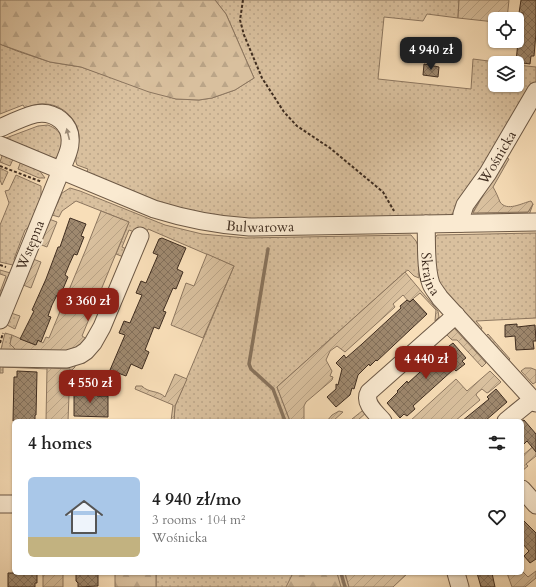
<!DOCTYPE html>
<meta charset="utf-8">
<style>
body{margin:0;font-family:Cardo,serif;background:#f6f6f6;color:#222;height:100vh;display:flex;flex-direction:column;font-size:15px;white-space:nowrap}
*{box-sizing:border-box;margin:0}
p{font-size:13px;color:#767676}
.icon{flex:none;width:22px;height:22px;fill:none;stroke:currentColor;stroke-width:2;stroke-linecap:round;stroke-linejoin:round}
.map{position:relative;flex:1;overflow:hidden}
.side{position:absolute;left:12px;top:419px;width:512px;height:156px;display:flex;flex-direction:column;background:#fff;border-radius:6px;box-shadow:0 1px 3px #0004}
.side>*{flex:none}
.tools{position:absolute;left:488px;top:12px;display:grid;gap:8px}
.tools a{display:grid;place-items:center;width:36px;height:36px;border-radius:6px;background:#fff;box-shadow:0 1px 3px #0004;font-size:20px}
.price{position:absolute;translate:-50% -34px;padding:0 9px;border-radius:8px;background:#8f2418;color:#fff;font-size:13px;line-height:26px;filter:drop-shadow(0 1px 2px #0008)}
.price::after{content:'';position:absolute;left:50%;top:24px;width:12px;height:9px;margin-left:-6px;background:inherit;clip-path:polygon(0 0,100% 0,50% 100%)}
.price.selected{background:#222;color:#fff}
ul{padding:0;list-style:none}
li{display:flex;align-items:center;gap:12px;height:100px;padding:0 16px}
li+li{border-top:1px solid #e0e0e0}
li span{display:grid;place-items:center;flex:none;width:112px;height:80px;border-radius:6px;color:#555}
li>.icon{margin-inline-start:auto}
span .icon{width:48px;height:48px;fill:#fffc;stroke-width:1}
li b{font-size:17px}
h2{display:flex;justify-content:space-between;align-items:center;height:48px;padding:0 16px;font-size:17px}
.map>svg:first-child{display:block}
</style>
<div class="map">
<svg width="536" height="587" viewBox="0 0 536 587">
<defs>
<pattern id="grass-dots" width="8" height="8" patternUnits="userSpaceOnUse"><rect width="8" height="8" fill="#d9c09e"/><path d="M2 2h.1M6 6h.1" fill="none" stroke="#bba588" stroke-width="1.8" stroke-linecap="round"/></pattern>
<pattern id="forest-firs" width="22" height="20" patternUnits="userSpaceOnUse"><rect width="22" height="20" fill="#d9c09e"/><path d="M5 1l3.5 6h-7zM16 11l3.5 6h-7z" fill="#bba588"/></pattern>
<pattern id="garden-furrows" width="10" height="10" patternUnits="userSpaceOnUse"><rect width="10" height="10" fill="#d9c09e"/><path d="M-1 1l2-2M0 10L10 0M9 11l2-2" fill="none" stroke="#bba588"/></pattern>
<pattern id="building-cross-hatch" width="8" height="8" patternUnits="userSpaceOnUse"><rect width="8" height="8" fill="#9f896f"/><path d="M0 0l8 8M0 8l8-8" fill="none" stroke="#83705b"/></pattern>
</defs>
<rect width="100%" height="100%" fill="#f8deb8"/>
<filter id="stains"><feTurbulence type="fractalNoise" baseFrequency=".005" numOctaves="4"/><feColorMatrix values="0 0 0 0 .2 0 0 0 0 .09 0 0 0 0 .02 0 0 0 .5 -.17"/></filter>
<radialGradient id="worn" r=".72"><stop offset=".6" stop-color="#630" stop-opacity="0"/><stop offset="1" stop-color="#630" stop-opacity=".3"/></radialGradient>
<path fill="url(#grass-dots)" stroke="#8c765f" d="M215 0H459L458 18 427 14 423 21 384 17 378 79 471 89 473 59 504 63H495V85H517V65L536 67V82L463 200 452 214 447 217 238 220 179 210 86 174 88 169 77 165 76 162C75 154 79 147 79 138 79 120 63 105 46 104 38 103 31 106 25 108L23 105 0 114V44L17 51 50 62 81 67 176 99 199 100 212 98 235 90 254 78 226 14Z
M48 125C60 130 66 138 60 151 58 155 58 157 54 159L6 138 38 126Z
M3 153 14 157 10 166 0 162Z
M505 157 473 212H528L533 204 529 215 472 216 470 214 469 207Z
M21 161 39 170 45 178H39L18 169Z
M0 168 8 172 2 185 0 180Z
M16 175 41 186V198L29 227 25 230 14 259 17 266 0 262V225L9 203 5 191 9 190Z
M70 188 80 191 165 225 202 234 246 238 411 235 416 241 418 246 419 278 414 276 408 270 405 272 277 387 290 421H174L175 406 234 266 148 229 145 236 129 230 122 247 129 250 126 258 116 254 129 222 76 201 62 211 59 217 52 215 62 193Z
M536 233V318L476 321 482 328 479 333 435 281V238L437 235Z
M0 270 14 274 0 307V292L6 276 0 274Z
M11 313 20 316 15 329 7 325Z
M5 333 12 335 10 344 17 351H2L1 349Z
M488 334 510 359 506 362 484 338Z
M0 363 75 365V367L72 370 3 367V373H0Z
M367 409 368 411 357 421H354L352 419 362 411Z
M156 573H345L349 587H156Z"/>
<path fill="url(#forest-firs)" stroke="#8c765f" d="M0 0H215L226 14 254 78 235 90 212 98 199 100 176 99 149 92 81 67 50 62 2 45 0 44Z
M115 573H156V587H115Z
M293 573H337L341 587H286Z"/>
<path fill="url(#garden-furrows)" stroke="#8c765f" d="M459 0H509L507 19H495V22L458 18Z
M505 157 509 159 493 187C496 192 498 197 500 202 507 212 522 203 531 201L533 204 528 212 473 213Z
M101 211 129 222 82 336 90 341 78 352 17 351 10 344 12 335 35 345 38 340 43 343 46 337 49 338 86 249Z
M49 219 57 222 47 247 39 244Z
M207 254 234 266 203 338 171 325 186 283 194 286Z
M33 259 41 262 31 288 23 285Z
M405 272 438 311 439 317 435 321 436 310 420 293 409 302 403 295 393 304 395 307 345 352 337 346 330 351 326 360 332 371 330 376 333 377 332 380 306 402 304 406V421H290L277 387Z
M454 328 486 363 482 367 457 340H452L446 334 451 329Z
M419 360 425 365 417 372 411 367Z
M47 368 70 369 68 421H46Z
M525 368H531L536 370V382L533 384 521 371Z
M490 371 501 382 489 392 487 393 482 389 477 393 476 395 480 400 455 421H410L456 379 467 391Z
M175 374 187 379 175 406 174 421H171L173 405 135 389 136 386H142C148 393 158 390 165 397Z
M339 411 343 412 333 421H327L332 415Z
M536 444V456L526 464 528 466 522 471V456Z
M522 571 528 577 536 571V578L525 587H512L507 573H522Z
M43 573H63V587H43Z
M345 573H408L393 587H349Z"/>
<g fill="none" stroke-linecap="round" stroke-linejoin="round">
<path stroke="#88735c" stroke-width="3.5" d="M268 249 249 364 251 369 273 389 285 421
M341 573 345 587"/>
</g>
<path fill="url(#building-cross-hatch)" stroke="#3f2d20" d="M521 0H536V33L534 56H531L530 64 516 62 519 31 523 32V13H519Z
M424 64 439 67 438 77 423 75Z
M70 218 86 224 81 236 84 237 77 255 74 254 69 265 65 275 68 277 60 296 57 295 52 305 48 316 51 317 41 342 38 340 36 345 20 339 34 311 32 310 46 279 58 247H60Z
M162 238 186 248 177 269 183 272 176 289 173 288 163 311 166 312 159 329 154 327 145 350 149 352 142 369 131 364 126 376 110 370 125 335 119 333 124 321 130 323 142 295 136 293 141 281 146 283 158 255 153 253 159 239Z
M413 299 427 314 377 361 376 360 370 366 369 364 358 375 354 389 352 388 350 395 336 407 327 397 336 389V384L338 385 342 369 336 363 344 355 346 358 362 344 401 308 400 306 407 300 410 302Z
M517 324V327L535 325 536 341H533L534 349 516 350 515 336 505 337V325Z
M453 343 466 358 462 361 465 364 456 371 454 369 413 406 415 409 407 416 404 414 400 418 387 403 398 392 397 391 407 381 408 383 431 362 430 361 436 356Z
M17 371 37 372 36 415H35V421H13L14 377H17Z
M496 389 507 402 485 421H462L489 399 487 397Z
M74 390H97V396H108V417L74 416Z
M524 420 536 434V452L527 441 522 446V421Z
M522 519 536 533V559L530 563 524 556 529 551 522 543Z
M8 573H37V583H35V587H8Z
M78 573H98V586L78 587V583L76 581V574H78Z
M477 573H492L495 587H481Z"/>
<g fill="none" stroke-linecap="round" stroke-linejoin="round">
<g stroke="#6d5946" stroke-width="19">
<g id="minor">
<path d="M0 128C11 123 23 117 35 114 54 110 72 124 70 143 70 148 68 153 66 158L0 320"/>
<path id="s1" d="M0 145 154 209C186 219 216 225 249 227L536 222"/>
<path id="s2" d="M461 223 462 214 465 205 488 173 536 91"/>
<path id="s3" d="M426 224C427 241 425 268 431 284 433 289 437 293 440 298L536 403"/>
<path d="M0 358 67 359 80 355 86 351 93 343 102 327 140 236"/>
<path d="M383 421C376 413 363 403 369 392L456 315"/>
<path d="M506 421 533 399"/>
<path d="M522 489 536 505"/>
<path d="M0 504H14"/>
<path d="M456 573 460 587"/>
</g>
</g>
<path stroke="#3f2d20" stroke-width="2" stroke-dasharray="3 2" stroke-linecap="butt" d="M243 0 240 20 244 35 262 78 284 112 297 126 330 148 383 192 394 211
M0 166 42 182
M0 265 6 267
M0 343 3 333"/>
<use href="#minor" stroke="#faead1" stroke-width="17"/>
</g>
<defs><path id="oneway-solid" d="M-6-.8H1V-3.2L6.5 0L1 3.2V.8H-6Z"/></defs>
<use fill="#9c8c78" href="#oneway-solid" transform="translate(68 134) rotate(-104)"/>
<g text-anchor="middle" stroke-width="3.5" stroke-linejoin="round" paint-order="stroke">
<g font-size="14" fill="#3f2d20" stroke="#faead1">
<text dy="5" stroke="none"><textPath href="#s2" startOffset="76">Wośnicka</textPath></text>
<text dy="5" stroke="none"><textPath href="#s1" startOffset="275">Bulwarowa</textPath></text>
<text transform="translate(30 245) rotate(-68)" y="5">Wstępna</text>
<text dy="5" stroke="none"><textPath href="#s3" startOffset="50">Skrajna</textPath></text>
</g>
</g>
<rect width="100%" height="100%" filter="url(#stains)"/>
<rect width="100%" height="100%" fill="url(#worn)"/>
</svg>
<div class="tools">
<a><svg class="icon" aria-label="locate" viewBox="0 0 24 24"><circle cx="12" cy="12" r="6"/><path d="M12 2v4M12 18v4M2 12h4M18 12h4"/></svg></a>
<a><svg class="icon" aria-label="layers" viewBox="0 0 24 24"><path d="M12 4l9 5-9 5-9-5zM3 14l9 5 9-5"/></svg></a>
</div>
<b class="price selected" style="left:431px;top:71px">4 940 zł</b>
<b class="price" style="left:88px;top:322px">3 360 zł</b>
<b class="price" style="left:426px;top:380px">4 440 zł</b>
<b class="price" style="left:90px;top:404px">4 550 zł</b>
<section class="side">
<h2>4 homes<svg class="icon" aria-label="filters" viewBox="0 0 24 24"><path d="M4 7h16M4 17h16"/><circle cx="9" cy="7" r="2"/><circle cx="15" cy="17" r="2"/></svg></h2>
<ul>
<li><span style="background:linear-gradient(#a9c7e8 75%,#c2b280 0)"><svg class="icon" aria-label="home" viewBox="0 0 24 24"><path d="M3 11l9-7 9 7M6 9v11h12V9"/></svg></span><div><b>4 940 zł/mo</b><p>3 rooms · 104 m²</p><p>Wośnicka</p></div><svg class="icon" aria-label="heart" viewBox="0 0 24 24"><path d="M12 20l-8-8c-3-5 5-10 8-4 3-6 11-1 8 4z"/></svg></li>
</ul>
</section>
</div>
